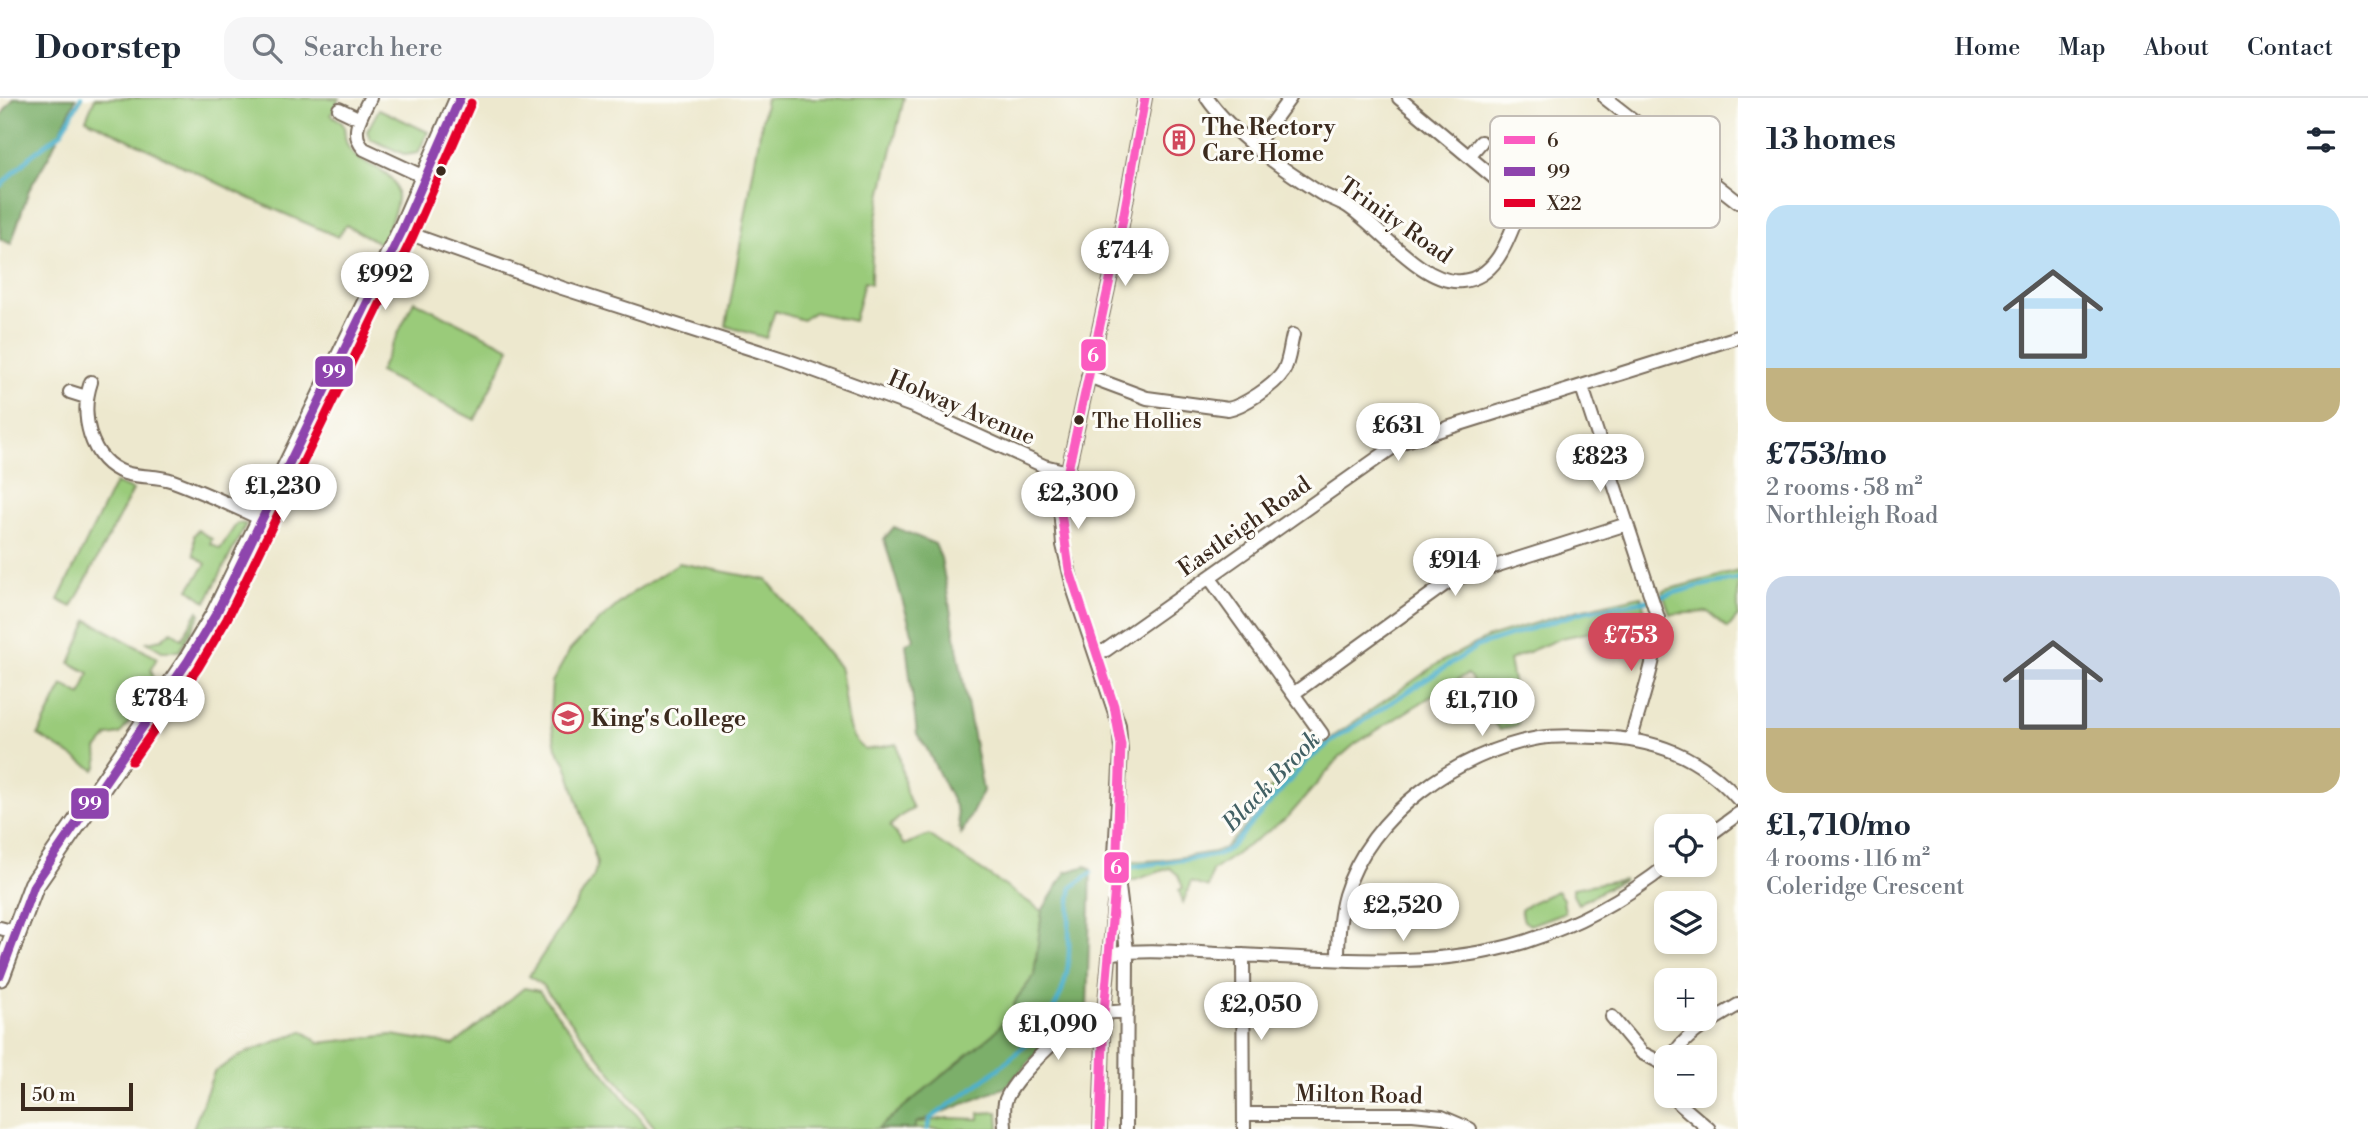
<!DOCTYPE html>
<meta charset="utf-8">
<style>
body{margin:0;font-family:"Libre Bodoni",serif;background:#f6f6f7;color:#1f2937;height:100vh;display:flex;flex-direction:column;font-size:26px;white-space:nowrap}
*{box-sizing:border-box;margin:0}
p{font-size:23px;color:#747a83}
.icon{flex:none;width:38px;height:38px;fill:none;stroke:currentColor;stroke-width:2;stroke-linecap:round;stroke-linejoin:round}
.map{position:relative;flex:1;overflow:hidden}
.sheet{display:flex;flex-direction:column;background:#fff;width:630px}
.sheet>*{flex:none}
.buttons{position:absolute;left:1654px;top:716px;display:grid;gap:14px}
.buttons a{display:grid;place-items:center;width:63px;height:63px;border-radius:14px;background:#fff;box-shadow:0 4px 10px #0003;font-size:35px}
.scale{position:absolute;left:21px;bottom:18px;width:112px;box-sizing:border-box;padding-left:7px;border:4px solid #3b2a1e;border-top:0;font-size:19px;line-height:24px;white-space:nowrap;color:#3b2a1e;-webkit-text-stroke:5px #fdfcf7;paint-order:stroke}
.price{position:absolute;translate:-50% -60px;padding:0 16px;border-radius:24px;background:#fff;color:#222;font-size:23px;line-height:46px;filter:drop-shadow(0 2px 4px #0008)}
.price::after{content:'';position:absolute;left:50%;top:42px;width:21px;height:16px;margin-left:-10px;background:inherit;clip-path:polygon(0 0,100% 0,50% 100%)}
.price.selected{background:#d1495b;color:#fff}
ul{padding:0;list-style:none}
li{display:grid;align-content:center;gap:14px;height:371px;padding:0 28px}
li span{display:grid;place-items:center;height:217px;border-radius:21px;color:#555}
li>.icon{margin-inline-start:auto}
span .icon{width:126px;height:126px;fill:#fffc;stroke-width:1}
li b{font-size:30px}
h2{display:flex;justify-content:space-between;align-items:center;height:84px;padding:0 28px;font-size:30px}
header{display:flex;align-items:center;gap:42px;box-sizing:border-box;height:98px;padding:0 35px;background:#fff;border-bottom:2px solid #e0e1e3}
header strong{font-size:33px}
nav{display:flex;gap:38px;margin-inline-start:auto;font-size:24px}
.search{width:490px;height:63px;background:#f6f6f7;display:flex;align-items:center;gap:18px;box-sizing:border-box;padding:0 24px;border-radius:21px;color:#747a83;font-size:26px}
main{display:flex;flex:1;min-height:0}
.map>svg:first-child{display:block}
</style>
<header>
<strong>Doorstep</strong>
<div class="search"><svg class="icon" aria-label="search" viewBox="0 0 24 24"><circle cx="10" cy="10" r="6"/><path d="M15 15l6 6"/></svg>Search here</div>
<nav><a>Home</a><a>Map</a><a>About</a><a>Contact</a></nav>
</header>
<main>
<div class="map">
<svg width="1738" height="1031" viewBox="0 0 1738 1031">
<rect width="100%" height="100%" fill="#fdfcf7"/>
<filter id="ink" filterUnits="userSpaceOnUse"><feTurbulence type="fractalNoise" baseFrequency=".0143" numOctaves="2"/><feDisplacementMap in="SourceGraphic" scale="14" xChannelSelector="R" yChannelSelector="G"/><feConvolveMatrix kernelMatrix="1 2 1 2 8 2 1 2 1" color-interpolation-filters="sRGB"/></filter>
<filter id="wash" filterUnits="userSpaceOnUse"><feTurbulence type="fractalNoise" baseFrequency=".00686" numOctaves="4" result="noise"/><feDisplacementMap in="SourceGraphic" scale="28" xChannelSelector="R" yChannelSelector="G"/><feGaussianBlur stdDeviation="1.57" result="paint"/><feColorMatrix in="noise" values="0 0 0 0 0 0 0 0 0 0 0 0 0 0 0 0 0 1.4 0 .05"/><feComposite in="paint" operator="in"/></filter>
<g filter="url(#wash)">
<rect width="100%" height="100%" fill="#ede8ce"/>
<path fill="#9acb7a" stroke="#6a7a4c" stroke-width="2" d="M95 0H339L331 17C354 29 338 34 350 52 356 61 367 65 377 70 413 88 392 118 381 146L346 127 338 139 253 102 86 21Z
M766 0H904C891 59 870 126 871 186L864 184 854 223 814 214 803 222 775 213 766 240 726 228Z
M379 11 428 34 418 55 406 57 370 41 367 33Z
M414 203 510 250 475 322 379 274Z
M115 385 133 392 72 509 58 502Z
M237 425 246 426 206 504 189 491 206 466 194 457V437L198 432 212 441 210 445 220 451Z
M679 465 767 482 839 569C845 589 844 624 853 639 856 643 861 648 865 652L897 646 906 694 913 711 902 717 890 728 904 747 929 737 1042 813 1034 878 1017 900 1010 916 994 935 877 1031H656L542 887 529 878 594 778 597 765 566 666 556 650 550 616 552 584 570 552 591 530 629 497Z
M1738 473V518L1728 530 1708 514 1670 516 1662 493Z
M1641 498 1647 523 1561 540 1509 562 1520 620 1517 627 1500 632 1492 623 1471 580 1467 576 1355 646 1340 659 1288 719 1212 773 1208 790 1191 784 1183 805 1179 792 1183 790 1178 777 1170 770 1132 783 1129 775 1130 764 1163 762 1214 754 1225 750 1263 711 1265 695 1317 650 1440 564 1489 539 1575 513Z
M198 513 200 516 180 553H162L147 544 162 541 171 533 182 541Z
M88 522 157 560 151 571 156 588 120 636 108 638 97 651 98 667 95 672 38 637 63 587 81 597 89 575 70 565Z
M1624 781 1578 806 1573 797V790Z
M1557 793 1563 801 1565 814 1530 827 1524 823 1521 812 1532 804Z
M524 890 539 893 648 1031H193L214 974 243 956 303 933 319 945 392 937 454 947Z
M998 1014 999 1031H914L916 1025 948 1020 979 1021V1015Z"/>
<path fill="#7baf6a" stroke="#5b6c44" stroke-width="2" d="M14 0H76L50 56 29 92 11 146 0 141V19Z
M894 429 935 446 941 460 983 693 961 737 956 710 927 651 917 636 906 546 914 541 884 441Z
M1086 768 1091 772 1087 911 1052 938 1006 989 916 1025 914 1031H877L994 935 1010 916 1017 900 1034 878 1042 813 1066 774Z"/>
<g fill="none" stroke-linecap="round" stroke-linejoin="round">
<path stroke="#4db1cc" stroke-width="4.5" d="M0 88 33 56 61 35 81 0
M1131 769 1218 757 1230 750 1306 664 1332 643 1478 548 1582 514 1645 503 1699 488 1738 481
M927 1031 930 1021C976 987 1048 944 1064 886 1074 854 1065 821 1072 789L1091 775"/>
</g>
</g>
<g filter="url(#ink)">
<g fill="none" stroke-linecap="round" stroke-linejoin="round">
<g stroke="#796c5c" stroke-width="16">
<path id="street" d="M370 0C361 18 349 35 364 51L424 79
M1207 0C1230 34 1285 73 1320 95 1329 100 1340 103 1349 109 1379 129 1424 188 1462 183 1501 179 1510 133 1523 104L1399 0
M1605 0 1738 104
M339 11 360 21
M1255 48 1290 0
M1469 58 1481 44
M402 133 562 190 786 262 915 309 1044 368 1068 374
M1088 278 1147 300 1228 311C1243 308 1274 288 1283 274 1289 265 1290 248 1293 237
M91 284C80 317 89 362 125 375 141 380 157 377 173 383 203 394 233 408 262 421
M1582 289 1658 520C1659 555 1640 606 1631 641
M70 294 86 299
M1209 479 1322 636
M1096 555 1106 552 1399 345 1738 239
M1293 596 1451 482 1627 426
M1704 741 1738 716
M0 830 15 834
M1111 855C1154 851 1196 855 1239 857 1332 861 1433 872 1524 844 1577 827 1626 800 1669 766
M1243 857 1244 1031
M1338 860C1338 839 1339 818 1345 797 1369 716 1458 654 1539 640 1557 637 1578 638 1597 639 1655 641 1699 657 1738 701
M1612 919 1642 955 1666 967
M1672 959C1687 934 1714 922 1738 907
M1673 998 1681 1007 1709 1031
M1244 1016H1413L1442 1019 1470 1031
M1005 1031C1005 1022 1003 1012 1005 1004 1010 984 1066 929 1084 921 1099 915 1112 914 1127 913
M1100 1031 1104 914 1114 806
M1126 1031 1127 853 1115 757 1121 652 1119 627 1074 493 1063 447 1060 408 1121 132 1145 0"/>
</g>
<g stroke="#796c5c" stroke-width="23">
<path id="secondary" d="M0 878 34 787 188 563 216 516 402 133 460 0"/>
</g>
<use href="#street" stroke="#fff" stroke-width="12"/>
<use href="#secondary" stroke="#fff" stroke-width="19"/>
<g stroke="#fdfcf7" stroke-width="14">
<path id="bus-1" d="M1100 1031 1104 914 1116 778 1121 647 1114 608 1069 471 1060 408 1121 132 1145 0"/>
</g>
<g stroke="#fdfcf7" stroke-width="14">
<path id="bus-2" d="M0 878 34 787 188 563 216 516 402 133 460 0"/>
</g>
<g stroke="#fdfcf7" stroke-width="14">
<path id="bus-3" d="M132 663 198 570 227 521 413 138 471 5"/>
</g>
<use href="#bus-1" stroke="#fb5bc0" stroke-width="9"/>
<use href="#bus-2" stroke="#8e44ad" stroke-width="9"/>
<use href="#bus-3" stroke="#e4002b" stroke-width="9"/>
</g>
</g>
<defs>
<g id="building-ring" transform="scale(1.575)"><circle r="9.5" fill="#fdfcf7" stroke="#d1495b" stroke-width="1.5"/><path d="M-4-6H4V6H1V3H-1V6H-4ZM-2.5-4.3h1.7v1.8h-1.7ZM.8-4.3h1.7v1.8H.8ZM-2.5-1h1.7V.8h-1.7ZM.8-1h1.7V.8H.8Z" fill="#d1495b"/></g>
<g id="school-ring" transform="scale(1.575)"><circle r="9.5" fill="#fdfcf7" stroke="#d1495b" stroke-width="1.5"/><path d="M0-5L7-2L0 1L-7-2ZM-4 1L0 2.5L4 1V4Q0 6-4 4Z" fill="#d1495b"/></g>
</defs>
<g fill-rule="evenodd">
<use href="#building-ring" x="1179" y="42"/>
<use href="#school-ring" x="568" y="620"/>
</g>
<g fill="#3b2a1e" stroke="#fdfcf7" stroke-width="2.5">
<circle cx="441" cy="73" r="6"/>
<circle cx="1079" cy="322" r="6"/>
</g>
<g text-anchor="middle" stroke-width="6" stroke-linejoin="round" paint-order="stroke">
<g font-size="21" fill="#3b2a1e" stroke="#fdfcf7" text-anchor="start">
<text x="1092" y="330">The Hollies</text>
</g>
<g font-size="23" font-weight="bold" fill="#3b2a1e" stroke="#fdfcf7" text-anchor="start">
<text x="1202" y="37">The Rectory<tspan x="1202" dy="26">Care Home</tspan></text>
<text x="591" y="628">King's College</text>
</g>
<g font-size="23" fill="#3b2a1e" stroke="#fdfcf7">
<text transform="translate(1396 122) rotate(35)" y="8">Trinity Road</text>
<text transform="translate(962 309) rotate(23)" y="8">Holway Avenue</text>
<text transform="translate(1244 428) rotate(-35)" y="8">Eastleigh Road</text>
<text transform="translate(1359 996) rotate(1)" y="8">Milton Road</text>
</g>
<g font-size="24" font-style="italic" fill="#426064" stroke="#fdfcf7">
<text transform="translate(1271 683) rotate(-46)" y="8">Black Brook</text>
</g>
</g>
<rect x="1490" y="18" width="230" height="112" rx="10" fill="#fdfcf7" stroke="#c3bdb6" stroke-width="2"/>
<rect x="1504" y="38" width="31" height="8" fill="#fb5bc0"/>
<rect x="1504" y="69" width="31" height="9" fill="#8e44ad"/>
<rect x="1504" y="101" width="31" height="8" fill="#e4002b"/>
<g font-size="19" fill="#3b2a1e">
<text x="1547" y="49">6</text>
<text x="1547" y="80">99</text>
<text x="1547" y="112">X22</text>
</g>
<g stroke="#fdfcf7" stroke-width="2.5">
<rect x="1080" y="240" width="27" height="34" rx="7" fill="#fb5bc0"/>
<rect x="314" y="257" width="40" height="33" rx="7" fill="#8e44ad"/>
<rect x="70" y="689" width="40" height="33" rx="7" fill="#8e44ad"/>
<rect x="1103" y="753" width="27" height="33" rx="7" fill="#fb5bc0"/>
</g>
<g font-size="19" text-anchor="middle" font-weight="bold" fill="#fff">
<text x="1093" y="264">6</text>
<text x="334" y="280">99</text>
<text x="90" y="712">99</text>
<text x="1116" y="776">6</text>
</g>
</svg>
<div class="buttons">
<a><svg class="icon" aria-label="locate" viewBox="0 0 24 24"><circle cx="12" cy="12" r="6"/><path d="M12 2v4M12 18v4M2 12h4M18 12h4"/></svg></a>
<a><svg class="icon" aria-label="layers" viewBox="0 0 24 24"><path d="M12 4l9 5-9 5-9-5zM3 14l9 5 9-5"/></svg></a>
<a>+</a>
<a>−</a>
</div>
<div class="scale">50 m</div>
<b class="price" style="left:1125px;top:190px">£744</b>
<b class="price" style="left:385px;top:214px">£992</b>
<b class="price" style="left:1398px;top:365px">£631</b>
<b class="price" style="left:1600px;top:396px">£823</b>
<b class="price" style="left:283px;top:426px">£1,230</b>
<b class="price" style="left:1078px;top:433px">£2,300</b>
<b class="price" style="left:1455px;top:500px">£914</b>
<b class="price selected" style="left:1631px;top:575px">£753</b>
<b class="price" style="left:160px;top:638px">£784</b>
<b class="price" style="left:1482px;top:640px">£1,710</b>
<b class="price" style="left:1403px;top:845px">£2,520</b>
<b class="price" style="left:1261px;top:944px">£2,050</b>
<b class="price" style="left:1058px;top:964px">£1,090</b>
</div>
<section class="sheet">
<h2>13 homes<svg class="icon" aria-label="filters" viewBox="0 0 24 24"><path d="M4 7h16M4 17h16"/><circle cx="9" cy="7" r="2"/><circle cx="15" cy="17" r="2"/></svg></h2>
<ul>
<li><span style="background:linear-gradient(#bfe0f5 75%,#c2b280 0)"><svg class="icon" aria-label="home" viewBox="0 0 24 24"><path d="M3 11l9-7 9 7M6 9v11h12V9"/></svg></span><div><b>£753/mo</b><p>2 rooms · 58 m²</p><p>Northleigh Road</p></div></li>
<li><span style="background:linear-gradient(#c9d6e8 70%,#c2b280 0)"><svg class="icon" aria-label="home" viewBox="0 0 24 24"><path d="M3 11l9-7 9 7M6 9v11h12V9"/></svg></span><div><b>£1,710/mo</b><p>4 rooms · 116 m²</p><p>Coleridge Crescent</p></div></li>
</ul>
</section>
</main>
